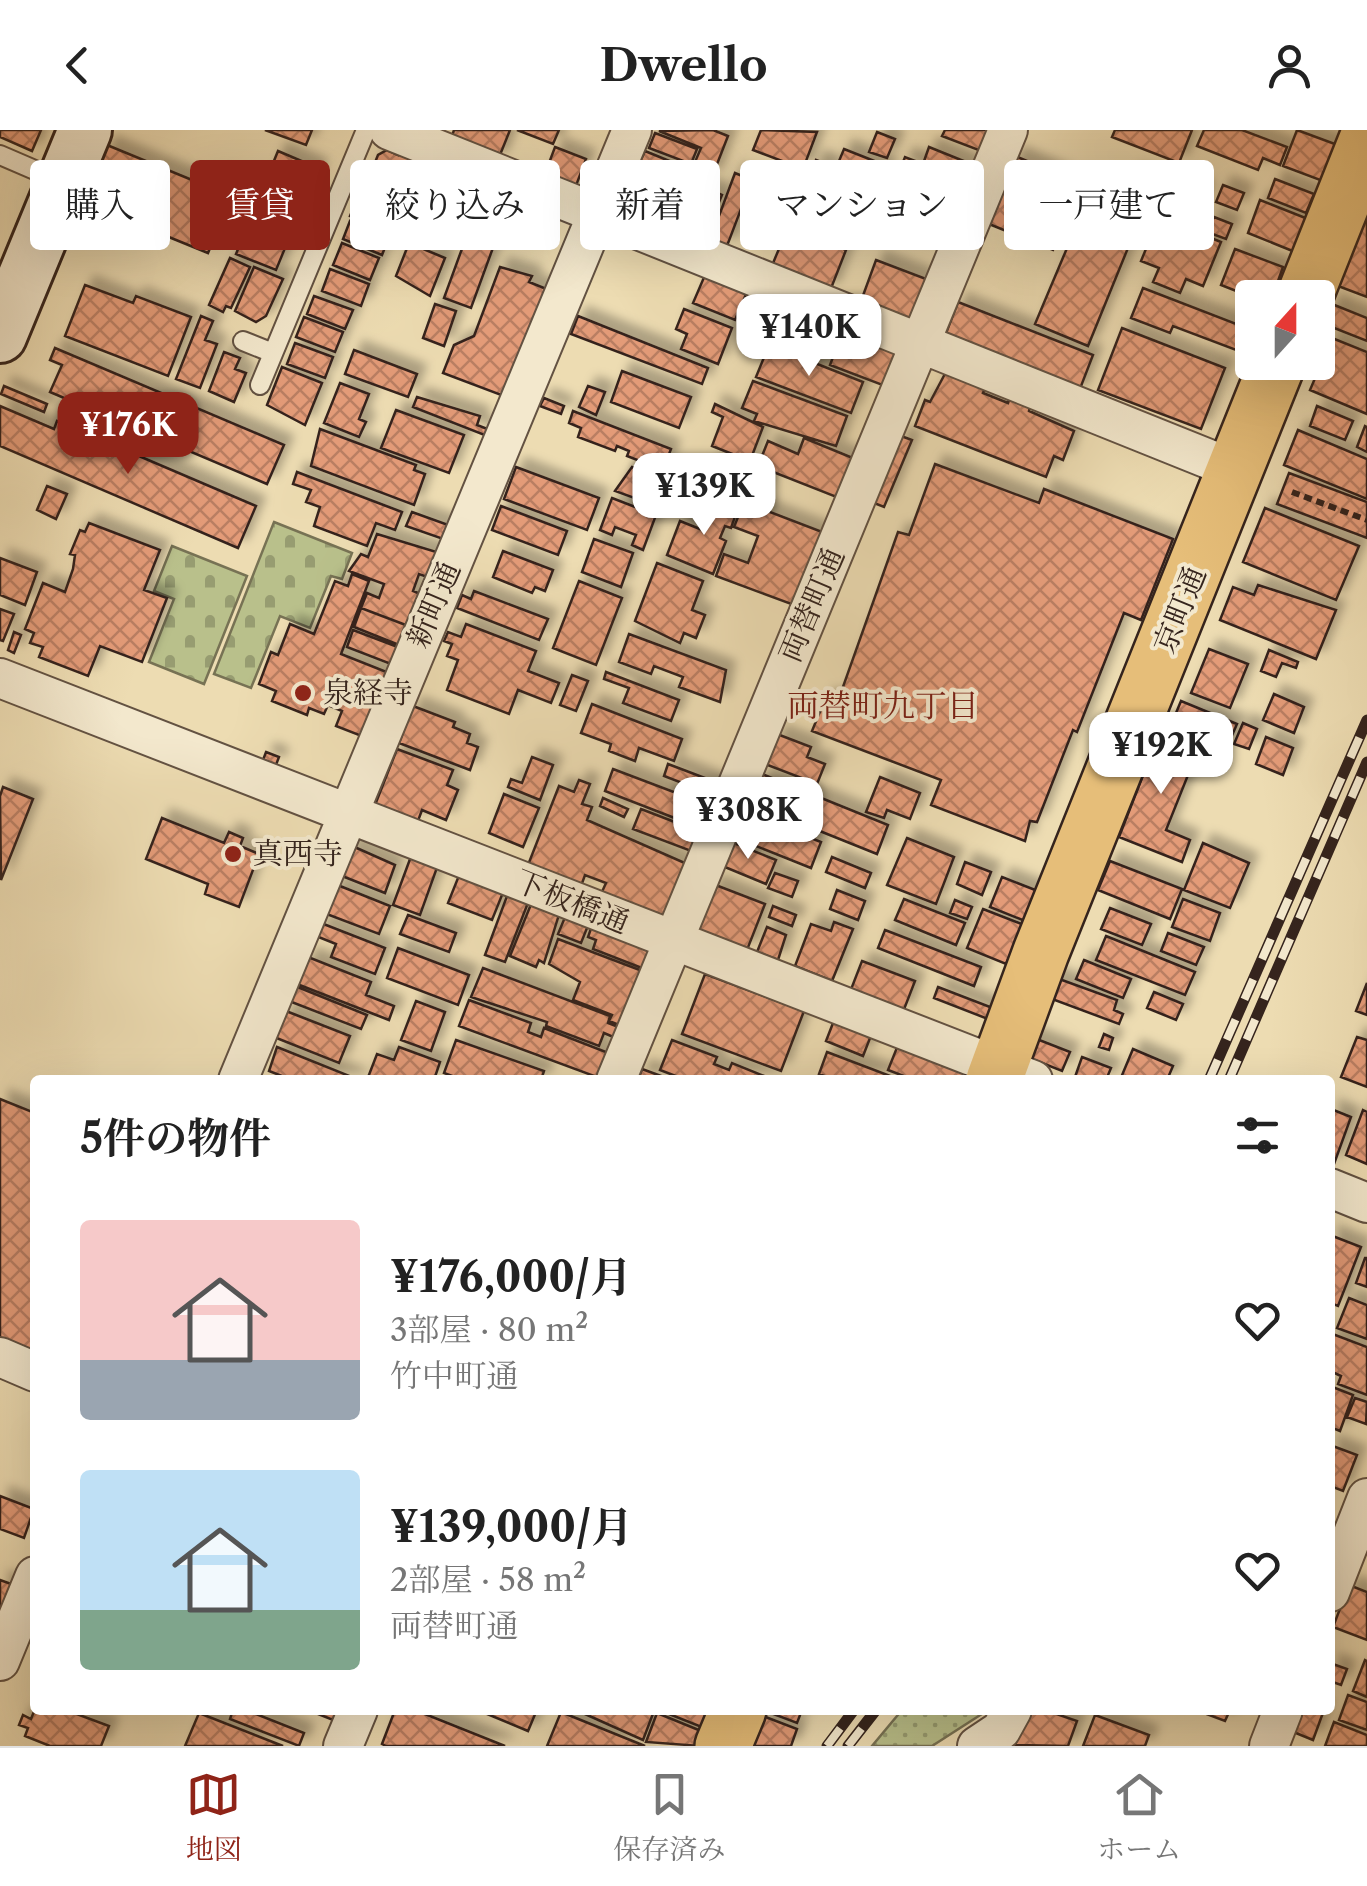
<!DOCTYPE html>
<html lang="ja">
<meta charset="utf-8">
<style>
body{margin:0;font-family:"Libre Caslon Text","Noto Serif JP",serif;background:#f2f2f2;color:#222;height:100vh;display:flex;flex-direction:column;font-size:38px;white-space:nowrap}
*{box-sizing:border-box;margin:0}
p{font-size:32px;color:#767676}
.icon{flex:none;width:55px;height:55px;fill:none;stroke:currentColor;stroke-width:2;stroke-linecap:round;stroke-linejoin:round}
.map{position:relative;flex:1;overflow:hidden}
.panel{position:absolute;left:30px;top:945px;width:1305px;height:640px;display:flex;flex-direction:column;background:#fff;border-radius:10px;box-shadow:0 10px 40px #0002}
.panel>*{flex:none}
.top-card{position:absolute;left:30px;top:30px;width:1308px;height:90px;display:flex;gap:20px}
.needle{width:65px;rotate:21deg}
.fabs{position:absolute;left:1235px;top:150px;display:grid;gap:20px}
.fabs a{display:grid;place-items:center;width:100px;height:100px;border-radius:10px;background:#fff;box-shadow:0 10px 40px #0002;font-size:50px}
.price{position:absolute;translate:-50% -85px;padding:0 22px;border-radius:20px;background:#fff;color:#222;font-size:32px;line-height:65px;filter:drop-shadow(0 2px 5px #0008)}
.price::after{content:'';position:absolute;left:50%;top:60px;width:30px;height:22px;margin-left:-15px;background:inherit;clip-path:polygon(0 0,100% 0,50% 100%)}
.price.active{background:#8f2418;color:#fff}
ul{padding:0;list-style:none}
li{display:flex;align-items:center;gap:30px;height:250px;padding:0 50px}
li span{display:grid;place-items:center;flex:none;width:280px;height:200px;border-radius:10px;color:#555}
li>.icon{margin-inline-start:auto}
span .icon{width:120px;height:120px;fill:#fffc;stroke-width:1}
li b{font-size:42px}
h2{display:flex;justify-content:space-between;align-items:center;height:120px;padding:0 50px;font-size:42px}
.pill{padding:0 35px;border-radius:10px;background:#fff;box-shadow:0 10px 40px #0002;font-size:35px;line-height:90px}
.pill.active{background:#8f2418;color:#fff}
header{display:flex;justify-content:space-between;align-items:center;height:130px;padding:0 50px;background:#fff;font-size:45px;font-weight:700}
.dock{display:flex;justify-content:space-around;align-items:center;height:140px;border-top:2px solid #e0e0e0;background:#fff;font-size:28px;color:#767676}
.dock a{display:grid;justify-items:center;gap:5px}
.dock .active{color:#8f2418}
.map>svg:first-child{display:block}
</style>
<header><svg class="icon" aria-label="back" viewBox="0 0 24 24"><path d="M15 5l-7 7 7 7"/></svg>Dwello<svg class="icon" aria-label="person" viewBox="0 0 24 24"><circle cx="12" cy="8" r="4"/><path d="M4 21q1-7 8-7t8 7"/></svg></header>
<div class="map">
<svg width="1367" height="1616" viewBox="0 0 1367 1616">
<defs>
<pattern id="grass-dots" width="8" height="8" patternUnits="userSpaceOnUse" patternTransform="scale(2.5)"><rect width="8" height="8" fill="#b9c08b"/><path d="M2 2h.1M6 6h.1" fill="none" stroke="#979c71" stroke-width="1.8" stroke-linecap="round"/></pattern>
<pattern id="cemetery-stones" width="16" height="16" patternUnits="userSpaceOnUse" patternTransform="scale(2.5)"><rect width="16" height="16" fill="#b9c08b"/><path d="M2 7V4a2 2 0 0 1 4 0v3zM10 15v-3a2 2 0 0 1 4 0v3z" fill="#979c71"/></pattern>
<pattern id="building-cross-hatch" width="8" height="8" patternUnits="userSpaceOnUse" patternTransform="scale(2.5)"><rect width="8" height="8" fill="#e39b78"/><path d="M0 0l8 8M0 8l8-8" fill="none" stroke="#b97e62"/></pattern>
<filter id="shadow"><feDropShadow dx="9" dy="-9" stdDeviation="5" flood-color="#0004"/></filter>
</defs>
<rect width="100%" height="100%" fill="#eddcb2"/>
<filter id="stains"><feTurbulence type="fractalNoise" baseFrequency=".002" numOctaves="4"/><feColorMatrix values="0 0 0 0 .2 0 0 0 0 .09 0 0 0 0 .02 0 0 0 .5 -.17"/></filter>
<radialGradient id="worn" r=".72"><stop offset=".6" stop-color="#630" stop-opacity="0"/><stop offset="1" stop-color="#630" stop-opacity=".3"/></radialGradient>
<path fill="url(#grass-dots)" stroke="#777254" stroke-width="2.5" d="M902 1580H988L932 1616H872Z"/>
<path fill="url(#cemetery-stones)" stroke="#777254" stroke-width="2.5" d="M274 392 352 423 342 449 331 446 310 498 280 486 251 558 214 544Z
M172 416 247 446 204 554 149 532 174 469 154 461Z"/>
<path fill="url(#building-cross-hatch)" stroke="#35241d" stroke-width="2.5" filter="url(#shadow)" d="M0 0H41L32 21 0 7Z
M265 0H312L306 15Z
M454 0H510L498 30 450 12Z
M517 0H559L553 14Z
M713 0 728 6 712 47 692 39 701 18 659 1Z
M761 0 817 2 803 39 753 20Z
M945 0H989L981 21 942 6Z
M1115 0H1192L1179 33 1112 7Z
M1204 0H1242L1287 17 1280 35 1263 28 1258 40 1197 16Z
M1297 0 1343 17 1328 53 1283 36Z
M877 2 895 9 887 28 869 22Z
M655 3 697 19 691 34 649 18Z
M107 15 231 66 208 123 83 72Z
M555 17 586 29 574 61 543 49Z
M929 17 976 36 966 62 901 37 905 27 923 34Z
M400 19 423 27 412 55 372 40 378 25 387 20 398 25Z
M844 19 887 36 878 60 834 43Z
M278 21 318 38 276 140 236 124Z
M645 21 689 39 683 54 638 36Z
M1015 26 1063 46 1054 71 1004 52Z
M816 30 831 36 821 61 806 56Z
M433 36 443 40 435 61 425 57Z
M642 41 684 57 677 75 635 58Z
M735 43 752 50 727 116 710 110Z
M1133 43 1159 54 1147 84 1121 74Z
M372 45 406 58 398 79 363 66Z
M900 46 952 66 945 85 893 65Z
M474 49 521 67 507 104 460 86Z
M1275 49 1314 64 1306 83 1268 68Z
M1178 51 1204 61 1191 93 1166 84Z
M761 53 787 63 775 91 750 80Z
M1223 55 1244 63 1237 80 1216 72Z
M706 58 722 65 703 111 687 105Z
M1003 58 1068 84 1053 120 989 94Z
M634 63 677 81 670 99 626 82Z
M358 67 398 83 390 102 350 86Z
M1260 70 1313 91 1300 124 1248 103Z
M1367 84V167L1338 156Z
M1159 87 1221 112 1203 156 1186 149 1180 163 1153 152 1159 138 1141 131Z
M1214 87 1232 94 1226 109 1207 102Z
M350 91 389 107 382 125 343 109Z
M1078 92 1130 113 1088 216 1035 194Z
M788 97 846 120 830 161 771 138Z
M467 105 494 115 471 178 444 168Z
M342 113 379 128 370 150 333 135Z
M409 113 445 128 430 166 396 146Z
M1235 119 1283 137 1272 168H1254L1221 155Z
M230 128 250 137 231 178 226 176 223 182 209 175Z
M876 130 926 149 910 190 861 171Z
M254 137 283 149 266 186 256 192 235 181Z
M500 137 532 146 529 152 549 160 509 268 443 243 454 215 474 206Z
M330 139 369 154 361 176 322 161Z
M705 145 747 162 735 190 693 173Z
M85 155 133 173 136 166 191 187 168 246 65 206Z
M1143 158 1252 200V226L1173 196 1170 203 1131 188Z
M759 163 798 177 787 207 748 192Z
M314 166 353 180 345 199 307 184Z
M958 172 1093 225 1078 264 943 211Z
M435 174 456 181 444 216 423 208Z
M1332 174 1367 188V211L1324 194Z
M684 179 732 198 718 234 681 219 687 204 676 199Z
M803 180 819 186 815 196 839 206 831 227 790 211Z
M201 186 213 191 205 210 217 214 200 258 176 249Z
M578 186 708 238 702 254 571 204Z
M304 187 343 202 335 222 296 207Z
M845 195 900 216 885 256 830 235Z
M1122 198 1225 238 1201 299 1098 260Z
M1332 208 1367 222V284L1310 260Z
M295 213 333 227 325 248 287 234Z
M769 215 863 252 851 283 756 247Z
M55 218 284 315 267 354 50 262 62 235 50 230Z
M354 220 417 244 408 267 345 244Z
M224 222 240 228 235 239 246 243 234 272 209 261Z
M282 237 322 253 305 295 267 275Z
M947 240 986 255 983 263 1008 273 1011 264 1031 272 1029 281 1074 301 1063 330 1054 326 1046 347 915 296 925 270 930 272Z
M622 241 691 267 679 298 611 272Z
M753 251 847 286 836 316 754 291 757 284 742 278Z
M340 253 369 264 359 289 366 292 359 307 324 293Z
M4 256 47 274 44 282 1 264Z
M588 256 605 262 596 285 579 277Z
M417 267 480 286 477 295 490 300 487 306 413 277Z
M544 268 564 276 561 284 540 276Z
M715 274 763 297 750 331 712 316 723 287 712 282Z
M0 276 54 299 57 291 256 376 238 418 0 316Z
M1317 276 1353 291 1345 310 1310 296Z
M396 280 464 305 449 343 381 318Z
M573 281 671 319 663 340 627 326 629 321 617 316 615 321 578 307 581 298 569 293Z
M1365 296 1367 297V322L1357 317Z
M320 299 416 335 414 340 425 344 414 375 311 336Z
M1298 300 1367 329V369L1284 335Z
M901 306 912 310 884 377 874 373Z
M804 308 860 331 844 370 758 336 768 311 798 324Z
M713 331 726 336 728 331 768 346 757 374 705 352Z
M935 334 1039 373 1044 359 1173 409 1141 490 1124 483 1077 602 1073 600 1037 692 1030 691 1025 711 931 675 941 650 812 601 826 567 838 571 898 402 909 405Z
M516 337 599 368 587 400 504 369Z
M632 337 669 351 659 377 615 361Z
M297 342 402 382 395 400 376 393 367 416 314 396 320 377 306 372 311 360 293 354Z
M1289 343 1367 372V408L1277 374Z
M47 356 67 364 56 389 37 380Z
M712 367 738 378 731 398 725 396 720 408 726 411 713 444 667 425 680 391 700 399Z
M612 368 656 385 643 420 632 415 636 405 615 397 612 405 600 400Z
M744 372 830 405 802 478 716 446 724 424 748 433 758 406 734 397Z
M501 376 567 401 558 425 492 400Z
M1265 378 1359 416 1336 470 1243 432Z
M412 382 451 396 446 410 406 396Z
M89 393 160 420 144 460 167 468 142 532 100 516 88 546 39 527 43 517 30 513 34 503 25 499 43 453 65 462 73 439 75 425 70 424 80 400 85 402Z
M377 404 443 424 433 449 419 444 413 461 423 465 411 497 361 478 367 463 379 468 384 454 349 441 361 424 368 427Z
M594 409 633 423 621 457 582 442Z
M503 421 553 440 545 461 535 457 532 463 493 447Z
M0 428 37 442 25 475 0 465Z
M657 433 703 451 692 480 705 485 696 508 684 503 680 513 635 491Z
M352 444 369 451 341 524 389 543 364 607 336 596 342 581 328 575 324 584 309 578 307 585 272 571 276 561 259 554 271 522 278 525 290 494 314 504 335 451 348 456Z
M579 451 622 468 596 535 553 518Z
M1258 455 1336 480 1316 529 1220 490 1233 457 1254 465Z
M474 461 548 489 539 510 457 478 462 465 471 469Z
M361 478 411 497 404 517 354 497Z
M0 479 14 484 3 511 0 510Z
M466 494 536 521 528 541 559 553 551 573 518 560 509 584 447 560 458 530 447 526 452 514 444 511 448 502 461 507Z
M353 500 403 519 396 536 347 517Z
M14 502 21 505 14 523 8 520Z
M629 504 726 540 720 572 679 557 683 547 654 536 651 544 619 532Z
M1209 519 1248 534 1230 578 1191 563Z
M1269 520 1298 532 1296 538 1282 533 1276 547 1261 541Z
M606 542 679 570 671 591 623 573 629 558 604 549Z
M572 545 588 551 576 581 560 575Z
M1274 564 1304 577 1294 603 1263 590Z
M1181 571 1237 594 1227 617 1171 595Z
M592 574 682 609 674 631 639 618 635 631 609 621 611 614 581 603Z
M413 576 455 592 453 597 470 604 467 613 478 617 470 640 399 613Z
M1243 593 1257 599 1249 619 1234 614Z
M1161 599 1200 615 1166 700 1190 710 1182 732 1119 707Z
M777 604 811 617 807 627 825 634 817 654 765 634Z
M1266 607 1293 618 1283 645 1256 634Z
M397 619 453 640 447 655 458 660 446 690 422 680 418 691 375 675Z
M266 622 279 627 276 635 263 630Z
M532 627 553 635 540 670 508 657 511 649 522 653Z
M668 634 726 656 721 668 664 646Z
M613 639 716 678 708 701 605 661Z
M762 644 888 695 877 724 750 673Z
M880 647 920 663 910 689 887 680 884 688 866 682Z
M579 650 590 654 582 674 592 677 587 690 687 734 666 790 601 764 606 753 585 745 581 756 528 735 559 656 574 662Z
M3 657 33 669 1 750 0 666Z
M504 664 539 678 523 717 489 703Z
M603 668 628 679 624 687 600 676Z
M641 679 706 704 699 724 633 699Z
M746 683 821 712 811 738 736 708Z
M162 688 224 713 229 702 243 708 240 716 259 724 239 777 205 764 208 754 146 729Z
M907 708 954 727 936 774 887 755Z
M729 711 776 730 766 754 720 735Z
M1203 713 1249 733 1230 778 1184 760Z
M350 715 395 735 385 763 337 744Z
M413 721 439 732 420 785 393 775Z
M832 727 871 743 865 758 826 742Z
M1110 731 1182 759 1170 789 1098 760Z
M965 732 991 742 982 765 957 754Z
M460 743 504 760 492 790 448 773Z
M775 743 798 751 792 767 768 758Z
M1002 747 1048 765 1035 795 990 777Z
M335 754 390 776 379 804 324 783Z
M713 754 765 774 747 820 695 800Z
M510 758 531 765 505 832 485 825Z
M837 760 865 771 858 790 830 779Z
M534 767 561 778 544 833 539 830 536 837 510 826Z
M904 769 965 793 956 815 895 790Z
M1183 769 1220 783 1210 811 1172 797Z
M955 770 972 777 967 789 950 783Z
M773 776 796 785 792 796 769 787Z
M1110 778 1151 794 1142 815 1101 799Z
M983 779 1032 798 1022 821 1013 818 1006 834 967 818Z
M568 780 591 788 581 813 558 804Z
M408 785 456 803 449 822 400 804Z
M594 790 651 812 647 840 593 819 596 810 588 807Z
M834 792 853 799 832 851 795 836 811 794 831 801Z
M321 793 385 818 375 844 331 827 336 814 316 806Z
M767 797 786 805 778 830 757 822Z
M885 800 981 837 974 856 878 818Z
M1168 803 1204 817 1196 835 1161 821Z
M1106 806 1195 842 1185 865 1096 830Z
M558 809 645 842 624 897 609 891 612 885 573 870 580 852 549 834Z
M398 818 469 845 458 875 387 848Z
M308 827 371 852 366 865 394 876 389 890 297 854Z
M1084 830 1131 849 1123 868 1076 849Z
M862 831 915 851 903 882 850 862Z
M483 838 610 886 608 893 621 898 618 909 604 903 599 916 546 896 547 892 471 867Z
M705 844 804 881 781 941 682 904Z
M1051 846 1117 870 1114 880 1123 884 1119 894 1044 866Z
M1367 853V885L1356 881Z
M295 856 367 885 361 899 289 871Z
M938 857 1003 882 998 893 934 868Z
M1154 862 1183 874 1176 890 1147 878Z
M469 870 531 893 528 902 541 907 544 898 611 924 602 949 459 896Z
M416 871 445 882 431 921 401 910Z
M286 881 350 906 339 933 274 907Z
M835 888 872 903 863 926 826 911Z
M1104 904 1113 908 1109 920 1099 917Z
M1029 906 1070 922 1062 941 1022 925Z
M1357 907 1367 910V957L1341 947Z
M456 910 544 941 541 950H463L444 943Z
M672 910 717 927 714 934 729 940 732 933 774 950H686L660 940Z
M898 915 969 943 966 950H914L888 940Z
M277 917 357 949V950H292L269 941Z
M399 917 440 932 435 947 367 950 377 924 394 930Z
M1133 919 1173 936 1167 950H1120Z
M827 922 898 949 897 950H835L819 944Z
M1082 927 1111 938 1106 950 1075 947Z
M642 939 672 950H638Z
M0 969 35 983V1228L0 1213Z
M1331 979 1351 987 1334 1034 1330 1033Z
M1363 980 1367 982V1034L1346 1025Z
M1330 1105 1361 1117 1338 1176 1330 1173Z
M1365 1128H1367V1157L1356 1153Z
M1349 1168 1367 1175V1209L1337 1198Z
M1330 1203 1367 1217V1265L1338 1254 1341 1246 1330 1241Z
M1330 1256 1353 1265 1340 1301 1330 1297Z
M1355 1268 1367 1272 1366 1294 1347 1287Z
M1330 1315 1357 1325 1343 1361 1330 1356Z
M0 1366 34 1379 24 1408 0 1399Z
M0 1450 14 1455 5 1479 0 1478Z
M1349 1455 1367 1462V1510L1333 1497Z
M1365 1530 1367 1531V1567L1353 1561Z
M1330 1533 1347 1539 1341 1555 1330 1551Z
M1348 1565 1367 1572V1600L1339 1590Z
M35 1579 66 1580 109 1596 101 1616H50L25 1606 28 1598 19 1595 23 1585 31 1589Z
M233 1580H246L304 1603 299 1616 230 1589Z
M308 1580H343L338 1592Z
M395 1580H415L505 1616H386L382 1614Z
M531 1580 536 1582 528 1601 480 1581Z
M576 1580H652L654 1581 643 1610Z
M659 1580H718L709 1600Z
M763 1580H802L797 1593Z
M1028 1580H1045L1077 1591 1068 1616 1015 1615Z
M1196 1580H1230L1225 1591Z
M1299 1580H1324L1313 1610 1291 1601Z
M561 1582 645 1616H547Z
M199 1583 283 1616H185Z
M657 1583 706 1603 700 1616 646 1612Z
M1095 1585 1149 1605 1145 1616H1083Z
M763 1586 797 1599 791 1616H752Z
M1334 1592 1367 1605V1616H1325Z"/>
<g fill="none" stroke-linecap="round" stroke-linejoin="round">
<g stroke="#635242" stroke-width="22">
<path id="lane" d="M0 25 58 50
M243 211 273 223
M260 255 366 0"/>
</g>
<g stroke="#635242" stroke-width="42">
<path id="street" d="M389 0 1236 340
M0 548 1033 950
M238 950 632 0
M616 950 1008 0
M1330 1058 1367 1073
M0 1227 35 1242
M1330 1462 1367 1368
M0 1531 35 1446
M343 1616 358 1580
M977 1616 1001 1600 1012 1580
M1269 1616 1283 1580"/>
</g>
<g stroke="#35241d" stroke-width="58">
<path id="secondary" d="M0 206 85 0"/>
</g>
<g stroke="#35241d" stroke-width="60">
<path id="primary" d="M1304 168 1367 10
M994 950 1041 822 1278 232
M723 1616 738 1580"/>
</g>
<path stroke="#35241d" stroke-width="6" stroke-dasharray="8 5" stroke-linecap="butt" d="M1292 362 1367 390"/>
<use href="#lane" stroke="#f3e8cd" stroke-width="18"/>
<use href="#street" stroke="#f3e8cd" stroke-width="38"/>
<use href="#secondary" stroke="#f3e8cd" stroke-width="52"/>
<use href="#primary" stroke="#e6be79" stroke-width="55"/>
<g stroke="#35241d" stroke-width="11">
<path id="rail" d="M1209 950 1367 590
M1229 950 1367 632
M827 1616 854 1580
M848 1616 876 1580"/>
</g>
<use href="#rail" stroke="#f3e8cd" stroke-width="8" stroke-dasharray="22" stroke-linecap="butt"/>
</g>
<g fill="#8f2418" stroke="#f3e8cd" stroke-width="4">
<circle cx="303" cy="563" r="10"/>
<circle cx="233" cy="724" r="10"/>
</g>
<g text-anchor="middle" stroke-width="8" stroke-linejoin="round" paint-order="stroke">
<g font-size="30" fill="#35241d" stroke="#f3e8cd">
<text transform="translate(434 475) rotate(-67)" y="10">新町通</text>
<text transform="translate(812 475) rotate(-67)" y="10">両替町通</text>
<text transform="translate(1180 480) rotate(-68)" y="10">京町通</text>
<text transform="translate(572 772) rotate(22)" y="10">下板橋通</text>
</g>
<g font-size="30" fill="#35241d" stroke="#f3e8cd" text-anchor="start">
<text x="323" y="573">泉経寺</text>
<text x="253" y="734">真西寺</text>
</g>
<g font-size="32" fill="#7a1f14" stroke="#f3e8cd">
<text x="883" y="587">両替町九丁目</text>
</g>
</g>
<rect width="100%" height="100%" filter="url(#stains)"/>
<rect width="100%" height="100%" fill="url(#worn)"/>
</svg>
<div class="fabs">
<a><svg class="needle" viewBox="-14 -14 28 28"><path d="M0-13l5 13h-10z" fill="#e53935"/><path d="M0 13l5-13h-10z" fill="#767676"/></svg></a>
</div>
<b class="price" style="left:809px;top:249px">¥140K</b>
<b class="price active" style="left:128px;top:347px">¥176K</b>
<b class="price" style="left:704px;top:408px">¥139K</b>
<b class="price" style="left:1161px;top:667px">¥192K</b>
<b class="price" style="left:748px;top:732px">¥308K</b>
<div class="top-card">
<a class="pill">購入</a>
<a class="pill active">賃貸</a>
<a class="pill">絞り込み</a>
<a class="pill">新着</a>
<a class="pill">マンション</a>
<a class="pill">一戸建て</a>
</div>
<section class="panel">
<h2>5件の物件<svg class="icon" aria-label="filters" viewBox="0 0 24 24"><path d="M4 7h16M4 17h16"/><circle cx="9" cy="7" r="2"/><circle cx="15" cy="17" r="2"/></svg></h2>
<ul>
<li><span style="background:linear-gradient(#f6c9c9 70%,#9aa5b1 0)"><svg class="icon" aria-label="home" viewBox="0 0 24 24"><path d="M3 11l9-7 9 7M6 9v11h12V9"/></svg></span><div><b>¥176,000/月</b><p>3部屋 · 80 m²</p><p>竹中町通</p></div><svg class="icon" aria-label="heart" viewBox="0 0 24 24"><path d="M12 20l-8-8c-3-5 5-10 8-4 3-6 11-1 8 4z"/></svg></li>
<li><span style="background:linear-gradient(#bfe0f5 70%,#7fa58c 0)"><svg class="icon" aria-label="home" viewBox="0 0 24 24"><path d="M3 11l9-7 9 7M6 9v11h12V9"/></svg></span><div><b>¥139,000/月</b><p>2部屋 · 58 m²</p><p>両替町通</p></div><svg class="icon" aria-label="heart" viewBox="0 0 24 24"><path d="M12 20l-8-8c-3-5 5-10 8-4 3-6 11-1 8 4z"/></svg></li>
</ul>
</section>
</div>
<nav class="dock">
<a class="active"><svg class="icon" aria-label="map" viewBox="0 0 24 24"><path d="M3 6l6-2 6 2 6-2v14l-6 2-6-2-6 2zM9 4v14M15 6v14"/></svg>地図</a>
<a><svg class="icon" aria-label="saved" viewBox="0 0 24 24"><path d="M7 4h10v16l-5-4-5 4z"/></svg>保存済み</a>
<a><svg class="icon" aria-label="home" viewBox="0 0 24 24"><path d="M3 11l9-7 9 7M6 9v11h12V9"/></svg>ホーム</a>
</nav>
